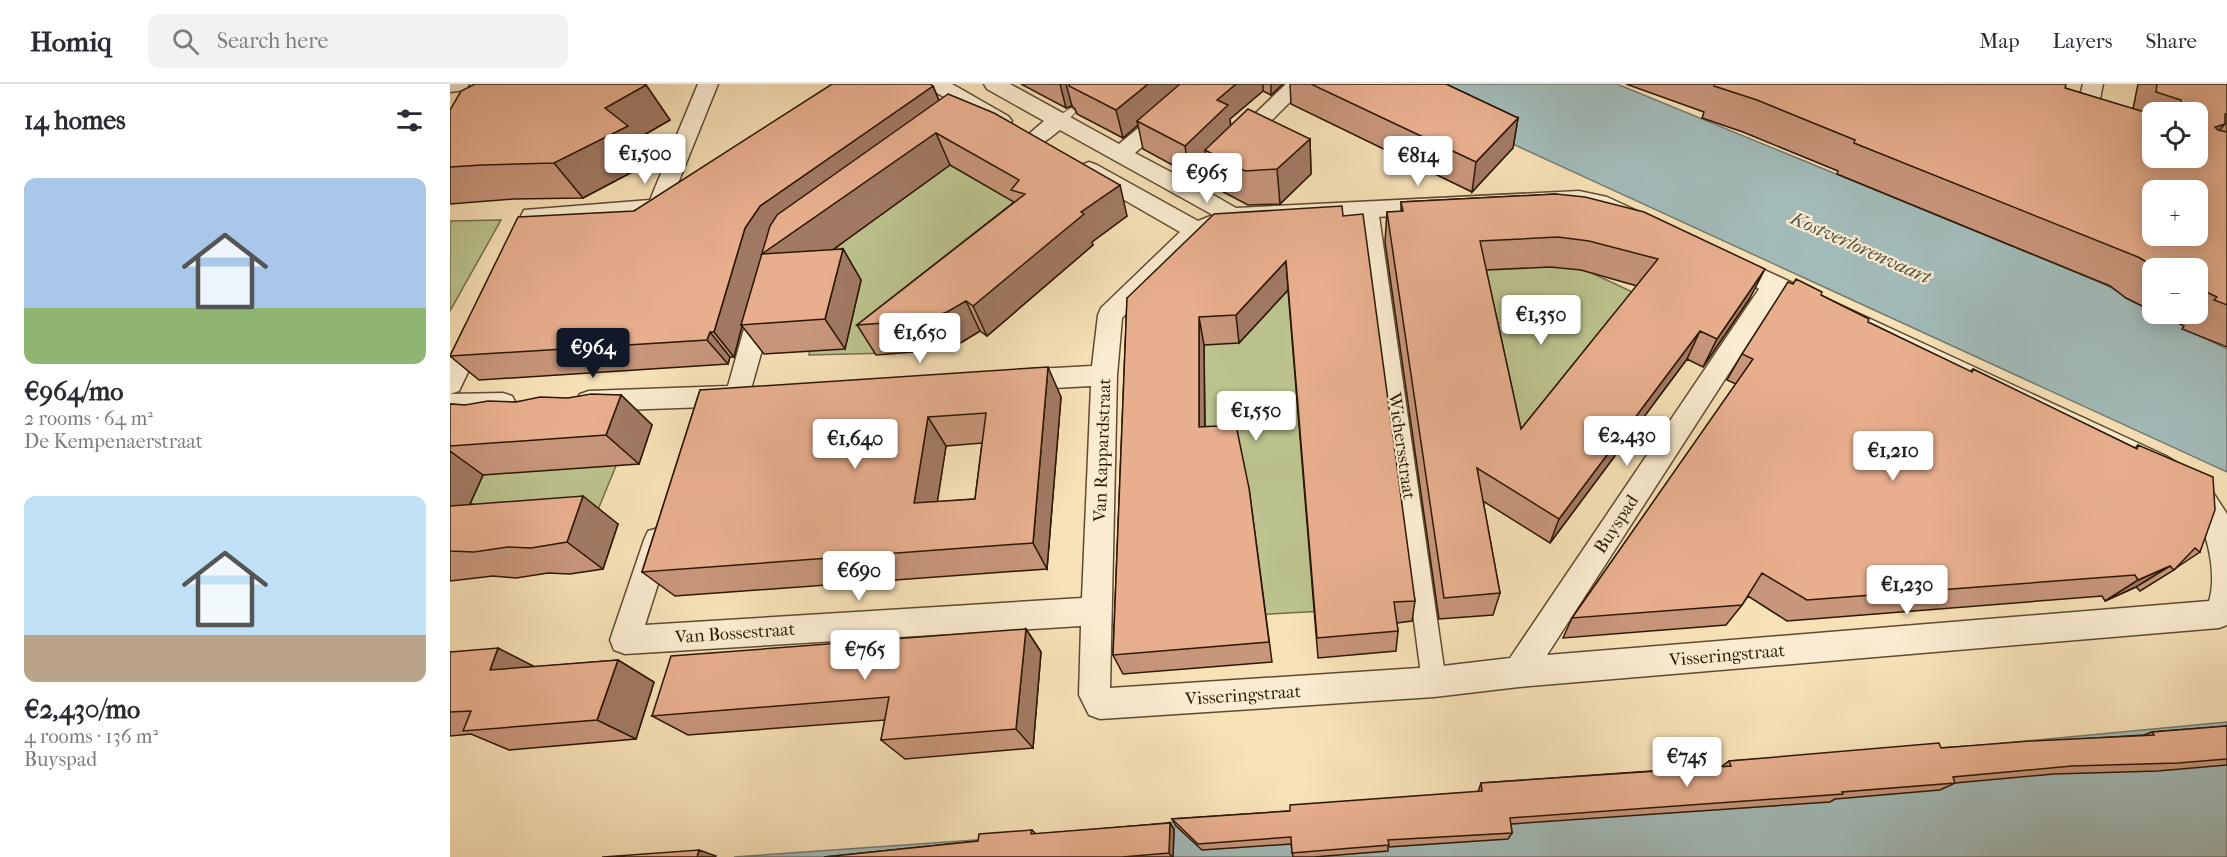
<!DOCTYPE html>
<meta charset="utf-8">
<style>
body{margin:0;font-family:"IM FELL French Canon",serif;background:#f2f2f3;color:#2b2b33;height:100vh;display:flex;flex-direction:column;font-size:22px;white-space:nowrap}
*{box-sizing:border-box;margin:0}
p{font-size:20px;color:#7c7c81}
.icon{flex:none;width:33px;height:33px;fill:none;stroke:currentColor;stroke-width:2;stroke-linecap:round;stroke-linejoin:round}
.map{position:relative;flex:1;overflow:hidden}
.sheet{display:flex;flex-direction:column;background:#fff;width:450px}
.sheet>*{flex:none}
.tools{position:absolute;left:1692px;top:18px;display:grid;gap:12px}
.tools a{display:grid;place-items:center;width:66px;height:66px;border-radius:12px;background:#fff;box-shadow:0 3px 15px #0003;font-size:30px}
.price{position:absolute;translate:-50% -51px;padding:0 14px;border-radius:6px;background:#fff;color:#222;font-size:20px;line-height:39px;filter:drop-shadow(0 2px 3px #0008)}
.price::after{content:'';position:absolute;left:50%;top:36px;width:18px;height:14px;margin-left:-9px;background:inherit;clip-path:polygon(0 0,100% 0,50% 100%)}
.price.active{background:#111827;color:#fff}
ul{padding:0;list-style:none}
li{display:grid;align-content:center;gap:12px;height:318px;padding:0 24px}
li span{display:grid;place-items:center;height:186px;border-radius:12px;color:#555}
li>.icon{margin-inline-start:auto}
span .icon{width:108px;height:108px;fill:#fffc;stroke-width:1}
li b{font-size:26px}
h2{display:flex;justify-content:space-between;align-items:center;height:72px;padding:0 24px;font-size:26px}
header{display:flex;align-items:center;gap:36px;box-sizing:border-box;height:84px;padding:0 30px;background:#fff;border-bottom:2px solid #e1e1e2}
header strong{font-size:28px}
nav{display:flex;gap:33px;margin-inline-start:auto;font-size:21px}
.search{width:420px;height:54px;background:#f2f2f3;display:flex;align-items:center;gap:15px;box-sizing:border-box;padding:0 21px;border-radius:12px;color:#7c7c81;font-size:22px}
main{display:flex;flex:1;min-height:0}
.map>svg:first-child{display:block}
</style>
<header>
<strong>Homiq</strong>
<div class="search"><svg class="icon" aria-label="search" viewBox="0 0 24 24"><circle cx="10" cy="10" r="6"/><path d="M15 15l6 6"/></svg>Search here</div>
<nav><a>Map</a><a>Layers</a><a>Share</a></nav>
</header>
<main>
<section class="sheet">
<h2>14 homes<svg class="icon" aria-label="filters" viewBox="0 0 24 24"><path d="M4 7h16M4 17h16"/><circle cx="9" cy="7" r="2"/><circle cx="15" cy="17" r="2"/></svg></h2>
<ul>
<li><span style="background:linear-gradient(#a9c7e8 70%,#8fb573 0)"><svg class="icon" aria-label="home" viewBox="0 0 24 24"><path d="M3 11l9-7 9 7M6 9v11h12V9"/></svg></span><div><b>€964/mo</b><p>2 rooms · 64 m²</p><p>De Kempenaerstraat</p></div></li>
<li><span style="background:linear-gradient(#bfe0f5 75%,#b9a48a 0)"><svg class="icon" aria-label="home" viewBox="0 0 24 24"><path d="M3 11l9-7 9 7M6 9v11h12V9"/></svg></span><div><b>€2,430/mo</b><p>4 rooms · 136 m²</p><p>Buyspad</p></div></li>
</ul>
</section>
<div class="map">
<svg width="1777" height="773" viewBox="0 0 1777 773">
<rect width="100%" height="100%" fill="#f7e1b7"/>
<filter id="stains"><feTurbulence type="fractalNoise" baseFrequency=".00333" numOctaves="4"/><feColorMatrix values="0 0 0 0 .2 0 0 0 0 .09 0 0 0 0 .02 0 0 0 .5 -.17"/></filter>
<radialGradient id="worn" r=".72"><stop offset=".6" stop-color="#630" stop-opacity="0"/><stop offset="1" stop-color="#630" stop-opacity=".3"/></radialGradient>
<path fill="#bcc38e" stroke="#746d48" stroke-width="1.5" d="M498 64 614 143 442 269 359 271 371 178Z
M51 136 0 227V137Z
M1079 179 1131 184 1206 219 1070 399 999 181Z
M842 185 874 527 715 536 711 254Z
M168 377 138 450 0 415 15 383Z"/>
<path fill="#a2bbb9" stroke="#737970" stroke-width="1.5" d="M932 0H1167L1654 200 1702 224V230H1715L1735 239 1733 244 1777 265V388Z
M1777 638V773H284L568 753Z"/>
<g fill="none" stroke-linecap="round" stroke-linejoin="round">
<g stroke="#5f4a30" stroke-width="2">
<path id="service" d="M621 24 626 27C622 33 613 41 605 38V34Z"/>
</g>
<g stroke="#5f4a30" stroke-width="3">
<path id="pedestrian" d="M919 119 925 121 928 125 996 598 992 606 984 609 976 606 972 598 910 125 913 121Z"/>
</g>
<g stroke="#5f4a30" stroke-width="3">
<path id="minor" d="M248 0H268L216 129 90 140 74 171 66 173 58 171 54 165 74 126 200 116Z
M477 0H502L558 32 562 37 558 42 551 44 544 42 480 5Z
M534 0H560L669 60 741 0H764L685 69 736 96 836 0H858L753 105 786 124 1129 107 1157 113 1716 372 1755 396 1777 430V541L1769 544 1069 603 984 613 650 635 639 631 629 611 631 542 175 570 164 566 160 556 194 456 198 447 208 444 218 447 222 456 195 541 632 514 641 302 568 306 559 303 555 296 559 289 568 286 642 282 648 231 651 224 730 148 631 91 628 86 631 81 639 78 647 81 748 137 763 131 610 46C599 54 591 64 576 60L573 55 594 37 537 5ZM1129 123 1144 126 1294 195 1309 205 1060 574 984 583 660 604 667 291 672 234 754 152 785 140ZM1328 213 1696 388C1709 396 1727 403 1736 414 1756 437 1768 489 1759 517L1097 571Z
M1633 0H1653L1646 35 1642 40 1635 42 1628 40 1624 35Z
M313 211 322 214 325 220 297 319 288 322 139 327 130 324 126 317 130 310 139 307 278 302 301 220 304 214Z
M25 238 34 241 37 248 9 307 0 310V274L16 241Z
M53 309 62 312 66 319 62 326 53 329 0 332V310Z"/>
</g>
<g stroke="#5f4a30" stroke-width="3">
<path id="tertiary" d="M0 0H19L16 6 0 8Z"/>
</g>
<use href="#service" fill="#faecd0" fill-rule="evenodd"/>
<use href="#pedestrian" fill="#faecd0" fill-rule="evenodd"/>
<use href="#minor" fill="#faecd0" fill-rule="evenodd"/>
<use href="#tertiary" fill="#faecd0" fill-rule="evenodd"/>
</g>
<path fill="#c8967b" stroke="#2c1703" stroke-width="1.5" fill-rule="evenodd" d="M571 0H833L821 11 813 7 780 35 781 42 860 55 861 90 830 120 798 121 760 101 756 73 739 90 693 65 688 41 673 54 627 30 625 25 622 22 616 24Z
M840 0H996L1068 34 1063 64 1022 108 841 20Z
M1176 0H1615V4L1683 25 1688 0H1777V263L1732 245 1734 242 1709 230H1748V184H1702V227L1676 214 1660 202 1387 90 1388 87 1293 48 1252 34 1254 28ZM1702 28H1748L1702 74Z
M196 1 220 36 187 55 203 77 133 114 64 115 0 120V26Z
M483 2 489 16 677 132 642 158 643 161 537 252 530 247 512 258 490 266 426 271 407 241 564 118 500 81 382 166 393 165 411 196 395 265 314 270 292 242 284 273H280L278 280 29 296 0 272 184 127Z
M1106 110 1300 214 1253 283 1237 275 1100 459 1033 417 1050 509 1043 531 989 535 935 158 937 128H951V118ZM1100 183 1131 186 1187 202 1071 345 1036 186Z
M893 132 965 517 962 537 947 539 948 547 946 567 868 574 838 206 789 259 754 261 755 343 799 404 822 578 673 590 663 571 677 214Z
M1371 211 1418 238 1520 288 1523 285 1685 364 1688 361 1750 468 1729 482 1724 486 1690 507 1686 503 1655 517 1652 512 1337 537 1298 512 1292 521 1276 541 1113 554 1122 534 1286 300 1277 296 1292 270Z
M250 306 611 313 597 485 225 512 192 488ZM532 359 525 415 487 418 496 362Z
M171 311 202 341 189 380 33 391 20 420 168 440 153 485 120 490 98 489 66 494 43 492 0 497V320L15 321Z
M576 545 591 568 583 664 455 675 431 656 435 636 238 651 202 632Z
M0 568 84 583 168 576 204 598 186 655 59 666 21 650 0 652Z
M1777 642V681L1708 687 1604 690 1505 699 1490 706 1385 715 1380 718 1061 740 1062 749 1058 755 938 763V767L864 773H843L841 760 752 766 726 742 722 735 840 727 1028 708 1031 699 1272 682 1279 677 1694 651 1702 648Z
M720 739 724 745 723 773H374L528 757 582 746 586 750Z"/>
<path fill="#a27a64" stroke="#2c1703" stroke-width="1.5" d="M610 0H616L622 22 616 24Z
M698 0H737L687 37 688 41 673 54 666 26Z
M786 0H813V7L780 35 781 49 755 66 756 73 739 90 735 62 767 16Z
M821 0H833L821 11Z
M196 1 220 36 187 55 203 77 133 114 104 79 155 24Z
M483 2 494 29 486 49 500 81 334 201 291 241 292 242 284 273 264 248 295 144 310 122Z
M1068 34 1063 64 1022 108 1026 78Z
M1775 40 1748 70 1765 43Z
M860 55 861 90 830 120 827 85Z
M670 101 677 132 642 158 643 161 537 252 523 222 631 128Z
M393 165 411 196 395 265 375 235Z
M836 177 838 206 789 259 786 231Z
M1315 185 1300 214 1253 283 1267 255Z
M516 217 530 247 512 258 490 266 474 236Z
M749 233 754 261 755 369 749 343Z
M1250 247 1237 275 1100 459 1109 435Z
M260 248 280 273 278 280 257 256Z
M598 283 611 313 597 485 583 459Z
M171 311 202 341 189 380 156 351Z
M478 333 496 362 483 446 464 419Z
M0 367 33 391 6 451 0 447Z
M133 412 168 440 153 485 117 458Z
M1720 482 1686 503 1655 517 1688 496Z
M576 545 591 568 583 664 566 645Z
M48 564 91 586H40Z
M168 576 204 598 186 655 147 636Z
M720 739 724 745 723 773H722L719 769Z
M249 766 266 772 265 773H247Z"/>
<path fill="#e8af8f" stroke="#2c1703" stroke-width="1.5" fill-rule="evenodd" d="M25 0H195L196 1 155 24 178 42 104 79 32 81 0 83V26L11 7Z
M382 0H480L483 2 310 122 295 144 264 248H260L257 256 0 272 68 133 184 127Z
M620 0H698L666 26 619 2Z
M730 0H786L767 16 778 21 735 62 687 37Z
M861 0H996L1068 34 1026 78Z
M1265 0H1616L1615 4 1701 30 1702 26 1711 28H1702V74H1748V28H1731V16L1706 8 1707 0H1777V30H1775V40L1765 43 1768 46 1777 48V221L1764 216 1767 213 1748 204V184H1707L1688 173 1404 59 1405 56 1307 16 1264 2ZM1702 106H1748V152H1702Z
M498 10 544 29 670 101 631 128 634 130 523 222 516 217 497 228 474 236 407 241 575 110 561 106 569 96 486 49 312 170 393 165 375 235 291 241 320 142 327 131Z
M798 25 860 55 827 85 795 87 755 66Z
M1106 110 1135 113 1194 128 1315 185 1267 255 1250 247 1109 435 1027 384 1050 509 994 514 937 128 953 127 951 118ZM1108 153 1139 157 1208 175 1071 345 1030 157Z
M892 122 893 132 913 130 965 517 944 518 948 547 867 554 836 177 786 231 749 233V343L786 341 799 404 819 558 663 571 677 214 764 130Z
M1346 195 1372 208 1371 211 1419 235 1418 238 1522 288 1523 285 1687 365 1688 361 1763 393 1765 426 1750 468 1745 464 1724 486 1720 482 1688 496 1685 491 1357 516 1312 489 1292 521 1122 534 1303 275 1292 270 1338 198 1343 200Z
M598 283 583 459 192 488 250 306ZM536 329 525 415 464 419 478 333Z
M141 310 171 311 156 351 0 362V320L15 321 38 317 66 318 90 313 118 314Z
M133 412 117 458 81 464 58 463 24 468 0 467V422Z
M576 545 566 645 431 656 439 613 202 632 221 572Z
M48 564 40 586 168 576 147 636 13 647 21 627 0 628V568Z
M1777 642V675L1728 679 1622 682 1503 693 1505 699 1392 708 1393 710 1060 734 1062 749 938 756 939 761 842 769 841 753 748 760 722 735 840 727V721L1032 707 1031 699 1281 682 1279 677 1489 659 1491 664 1580 657 1704 651 1702 648Z
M720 739 719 769 672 773H374L528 757 529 750 582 746 581 750Z
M249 766 247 773H152H153Z"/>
<g text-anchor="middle" stroke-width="4.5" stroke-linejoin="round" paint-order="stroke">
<g font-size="18" fill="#2c1703" stroke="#faecd0">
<text transform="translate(952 362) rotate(82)" y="6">Wichersstraat</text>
<text transform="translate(652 366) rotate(-88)" y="6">Van Rappardstraat</text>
<text transform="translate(1166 440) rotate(-57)" y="6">Buyspad</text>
<text transform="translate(285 549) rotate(-4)" y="6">Van Bossestraat</text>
<text transform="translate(1277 571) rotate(-5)" y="6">Visseringstraat</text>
<text transform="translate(793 611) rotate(-4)" y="6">Visseringstraat</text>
</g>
<g font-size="20" font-style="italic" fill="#555043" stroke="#faecd0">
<text transform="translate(1411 163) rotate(24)" y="7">Kostverlorenvaart</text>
</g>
</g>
<rect width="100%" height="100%" filter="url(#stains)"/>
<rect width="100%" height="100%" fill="url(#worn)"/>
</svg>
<div class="tools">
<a><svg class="icon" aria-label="locate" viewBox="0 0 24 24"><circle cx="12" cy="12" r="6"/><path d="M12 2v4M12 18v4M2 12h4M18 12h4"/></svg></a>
<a>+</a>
<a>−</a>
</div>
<b class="price" style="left:195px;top:101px">€1,500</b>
<b class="price" style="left:968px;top:103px">€814</b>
<b class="price" style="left:757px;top:120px">€965</b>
<b class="price" style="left:1091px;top:262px">€1,350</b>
<b class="price" style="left:470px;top:280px">€1,650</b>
<b class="price active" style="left:143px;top:295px">€964</b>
<b class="price" style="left:806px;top:358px">€1,550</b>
<b class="price" style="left:1177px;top:383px">€2,430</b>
<b class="price" style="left:405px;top:386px">€1,640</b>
<b class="price" style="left:1443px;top:398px">€1,210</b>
<b class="price" style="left:409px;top:518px">€690</b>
<b class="price" style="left:1457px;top:532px">€1,230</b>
<b class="price" style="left:415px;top:597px">€765</b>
<b class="price" style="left:1237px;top:704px">€745</b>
</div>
</main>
